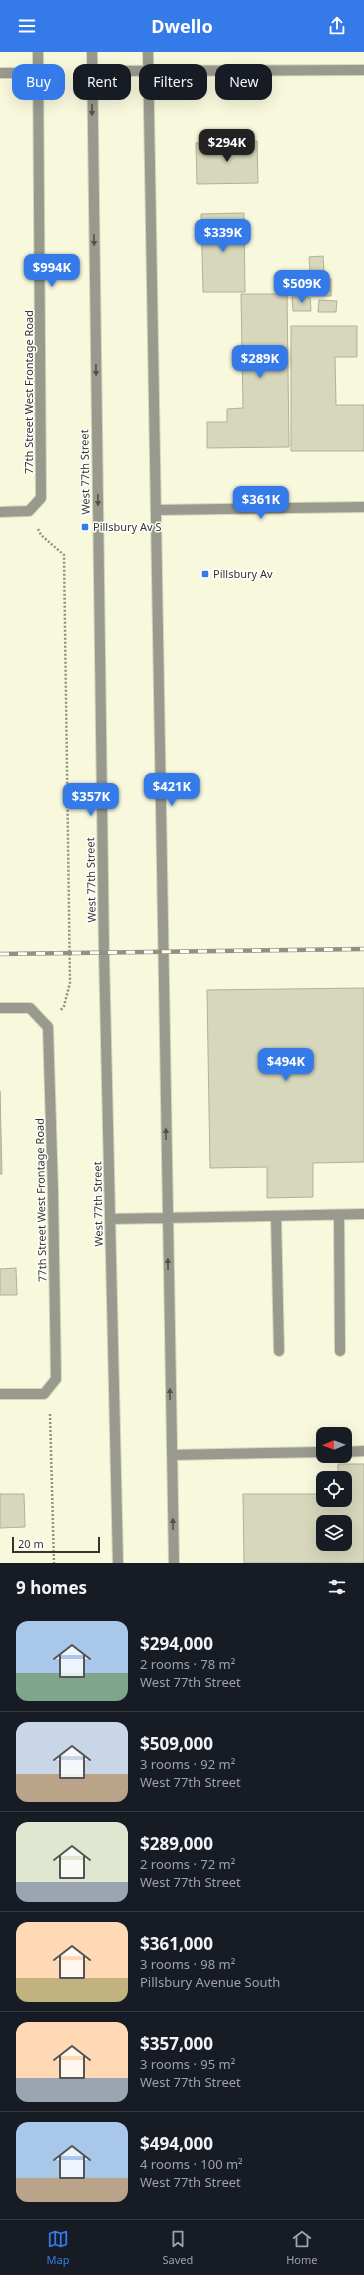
<!DOCTYPE html>
<meta charset="utf-8">
<style>
body{margin:0;font-family:"Noto Sans",sans-serif;background:#242831;color:#f1f3f6;height:100vh;display:flex;flex-direction:column;font-size:15px;white-space:nowrap}
*{box-sizing:border-box;margin:0}
p{font-size:13px;color:#9ea1a6}
.icon{flex:none;width:22px;height:22px;fill:none;stroke:currentColor;stroke-width:2;stroke-linecap:round;stroke-linejoin:round}
.map{position:relative;height:1511px;overflow:hidden}
.drawer{display:flex;flex-direction:column;background:#171b24;flex:1}
.drawer>*{flex:none}
.guide{position:absolute;left:12px;top:12px;width:340px;height:36px;display:flex;gap:8px}
.needle{width:26px;rotate:269deg}
.controls{position:absolute;left:316px;top:1375px;display:grid;gap:8px}
.controls a{display:grid;place-items:center;width:36px;height:36px;border-radius:8px;background:#171b24;box-shadow:0 4px 16px #0002;font-size:20px}
.scale{position:absolute;left:12px;bottom:10px;width:88px;box-sizing:border-box;padding-left:4px;border:2px solid #343429;border-top:0;font-size:11px;line-height:14px;white-space:nowrap;color:#343429;-webkit-text-stroke:3px #fff;paint-order:stroke}
.price{position:absolute;translate:-50% -34px;padding:0 9px;border-radius:8px;background:#347ae8;color:#fff;font-size:13px;line-height:26px;filter:drop-shadow(0 1px 2px #0008)}
.price::after{content:'';position:absolute;left:50%;top:24px;width:12px;height:9px;margin-left:-6px;background:inherit;clip-path:polygon(0 0,100% 0,50% 100%)}
.price.active{background:#222;color:#fff}
ul{padding:0;list-style:none}
li{display:flex;align-items:center;gap:12px;height:100px;padding:0 16px}
li+li{border-top:1px solid #363941}
li span{display:grid;place-items:center;flex:none;width:112px;height:80px;border-radius:12px;color:#555}
li>.icon{margin-inline-start:auto}
span .icon{width:48px;height:48px;fill:#fffc;stroke-width:1}
li b{font-size:17px}
h2{display:flex;justify-content:space-between;align-items:center;height:48px;padding:0 16px;font-size:17px}
.chip{padding:0 14px;border-radius:12px;background:#171b24;box-shadow:0 4px 16px #0002;font-size:14px;line-height:36px}
.chip.active{background:#347ae8;color:#fff}
header{display:flex;justify-content:space-between;align-items:center;height:52px;padding:0 16px;background:#347ae8;color:#fff;font-size:18px;font-weight:700}
.tab-bar{display:flex;justify-content:space-around;align-items:center;height:56px;border-top:1px solid #363941;background:#171b24;font-size:11px;color:#9ea1a6}
.tab-bar a{display:grid;justify-items:center;gap:2px}
.tab-bar .active{color:#347ae8}
.map>svg:first-child{display:block}
</style>
<header><svg class="icon" aria-label="menu" viewBox="0 0 24 24"><path d="M4 6h16M4 12h16M4 18h16"/></svg>Dwello<svg class="icon" aria-label="share" viewBox="0 0 24 24"><path d="M12 15V3M7 8l5-5 5 5M5 13v7h14v-7"/></svg></header>
<div class="map">
<svg width="364" height="1511" viewBox="0 0 364 1511">
<rect width="100%" height="100%" fill="#f7f8dc"/>
<path fill="#d6d7bb" stroke="#b0b196" fill-rule="evenodd" d="M257 89 258 131 197 132 196 91Z
M244 161 245 240H203L201 162Z
M323 204 324 220H310L309 205Z
M331 227V244H311V228Z
M241 242H287L289 395 207 396V370H227V357L243 356Z
M292 245H310L311 259H293Z
M319 248 337 249 336 260H318Z
M291 274H357V305H335L336 353H364V399H291Z
M364 936V1110L313 1111V1145L267 1146V1115L210 1116 207 938Z
M0 1039 2 1122H0Z
M16 1216 17 1243H0V1217Z
M338 1412H364V1511H244L243 1442H323V1448H345V1426H338ZM323 1470H345V1492H323Z
M0 1442H24L25 1475 0 1476Z"/>
<g fill="none" stroke-linecap="round" stroke-linejoin="round">
<g stroke="#d4d5bc" stroke-width="12">
<path id="minor" d="M92 0 104 901 118 1511
M148 0 174 1511
M92 19 364 18
M0 21H38
M157 458 364 455
M0 460 29 459 41 446 38 0
M0 956H30L48 975 53 1139 56 1327 44 1342H0
M339 1163 340 1299
M276 1164 279 1299
M110 1167 364 1162
M345 1400 364 1399
M172 1403 323 1400"/>
</g>
<path stroke="#90917e" stroke-width="2.5" stroke-dasharray="2 2" stroke-linecap="butt" d="M38 477 41 483 64 503 70 931 64 954 60 959
M50 1362 54 1511"/>
<use href="#minor" stroke="#999a8e" stroke-width="10"/>
<g stroke="#92927f" stroke-width="4.5">
<path id="rail" d="M0 902 364 897"/>
</g>
<use href="#rail" stroke="#fff" stroke-width="3" stroke-dasharray="9" stroke-linecap="butt"/>
</g>
<defs><path id="oneway-solid" d="M-6-.8H1V-3.2L6.5 0L1 3.2V.8H-6Z"/></defs>
<g fill="#525347">
<use href="#oneway-solid" transform="translate(92 58) rotate(89)"/>
<use href="#oneway-solid" transform="translate(94 188) rotate(89)"/>
<use href="#oneway-solid" transform="translate(96 318) rotate(89)"/>
<use href="#oneway-solid" transform="translate(98 448) rotate(89)"/>
<use href="#oneway-solid" transform="translate(166 1082) rotate(-91)"/>
<use href="#oneway-solid" transform="translate(168 1212) rotate(-91)"/>
<use href="#oneway-solid" transform="translate(170 1342) rotate(-91)"/>
<use href="#oneway-solid" transform="translate(173 1472) rotate(-91)"/>
</g>
<g fill="#347ae8" stroke="#fff" stroke-width="1.5">
<rect x="81" y="471" width="8" height="8" rx="2"/>
<rect x="201" y="518" width="8" height="8" rx="2"/>
</g>
<g text-anchor="middle" stroke-width="3" stroke-linejoin="round" paint-order="stroke">
<g font-size="11" fill="#343429" stroke="#fff">
<text transform="translate(29 340) rotate(-90)" y="4">77th Street West Frontage Road</text>
<text transform="translate(85 420) rotate(-91)" y="4">West 77th Street</text>
<text transform="translate(91 828) rotate(-91)" y="4">West 77th Street</text>
<text transform="translate(41 1148) rotate(-91)" y="4">77th Street West Frontage Road</text>
<text transform="translate(98 1152) rotate(-91)" y="4">West 77th Street</text>
</g>
<g font-size="11" fill="#343429" stroke="#fff" text-anchor="start">
<text x="93" y="479">Pillsbury Av S</text>
<text x="213" y="526">Pillsbury Av</text>
</g>
</g>
</svg>
<div class="controls">
<a><svg class="needle" viewBox="-14 -14 28 28"><path d="M0-13l5 13h-10z" fill="#e53935"/><path d="M0 13l5-13h-10z" fill="#9ea1a6"/></svg></a>
<a><svg class="icon" aria-label="locate" viewBox="0 0 24 24"><circle cx="12" cy="12" r="6"/><path d="M12 2v4M12 18v4M2 12h4M18 12h4"/></svg></a>
<a><svg class="icon" aria-label="layers" viewBox="0 0 24 24"><path d="M12 4l9 5-9 5-9-5zM3 14l9 5 9-5"/></svg></a>
</div>
<div class="scale">20 m</div>
<b class="price active" style="left:227px;top:111px">$294K</b>
<b class="price" style="left:223px;top:201px">$339K</b>
<b class="price" style="left:52px;top:236px">$994K</b>
<b class="price" style="left:302px;top:252px">$509K</b>
<b class="price" style="left:260px;top:327px">$289K</b>
<b class="price" style="left:261px;top:468px">$361K</b>
<b class="price" style="left:172px;top:755px">$421K</b>
<b class="price" style="left:91px;top:765px">$357K</b>
<b class="price" style="left:286px;top:1030px">$494K</b>
<div class="guide">
<a class="chip active">Buy</a>
<a class="chip">Rent</a>
<a class="chip">Filters</a>
<a class="chip">New</a>
</div>
</div>
<section class="drawer">
<h2>9 homes<svg class="icon" aria-label="filters" viewBox="0 0 24 24"><path d="M4 7h16M4 17h16"/><circle cx="9" cy="7" r="2"/><circle cx="15" cy="17" r="2"/></svg></h2>
<ul>
<li><span style="background:linear-gradient(#a9c7e8 65%,#7fa58c 0)"><svg class="icon" aria-label="home" viewBox="0 0 24 24"><path d="M3 11l9-7 9 7M6 9v11h12V9"/></svg></span><div><b>$294,000</b><p>2 rooms · 78 m²</p><p>West 77th Street</p></div></li>
<li><span style="background:linear-gradient(#c9d6e8 65%,#b9a48a 0)"><svg class="icon" aria-label="home" viewBox="0 0 24 24"><path d="M3 11l9-7 9 7M6 9v11h12V9"/></svg></span><div><b>$509,000</b><p>3 rooms · 92 m²</p><p>West 77th Street</p></div></li>
<li><span style="background:linear-gradient(#dfe7d0 75%,#9aa5b1 0)"><svg class="icon" aria-label="home" viewBox="0 0 24 24"><path d="M3 11l9-7 9 7M6 9v11h12V9"/></svg></span><div><b>$289,000</b><p>2 rooms · 72 m²</p><p>West 77th Street</p></div></li>
<li><span style="background:linear-gradient(#ffd9b3 70%,#c2b280 0)"><svg class="icon" aria-label="home" viewBox="0 0 24 24"><path d="M3 11l9-7 9 7M6 9v11h12V9"/></svg></span><div><b>$361,000</b><p>3 rooms · 98 m²</p><p>Pillsbury Avenue South</p></div></li>
<li><span style="background:linear-gradient(#ffd9b3 70%,#9aa5b1 0)"><svg class="icon" aria-label="home" viewBox="0 0 24 24"><path d="M3 11l9-7 9 7M6 9v11h12V9"/></svg></span><div><b>$357,000</b><p>3 rooms · 95 m²</p><p>West 77th Street</p></div></li>
<li><span style="background:linear-gradient(#a9c7e8 70%,#b9a48a 0)"><svg class="icon" aria-label="home" viewBox="0 0 24 24"><path d="M3 11l9-7 9 7M6 9v11h12V9"/></svg></span><div><b>$494,000</b><p>4 rooms · 100 m²</p><p>West 77th Street</p></div></li>
</ul>
</section>
<nav class="tab-bar">
<a class="active"><svg class="icon" aria-label="map" viewBox="0 0 24 24"><path d="M3 6l6-2 6 2 6-2v14l-6 2-6-2-6 2zM9 4v14M15 6v14"/></svg>Map</a>
<a><svg class="icon" aria-label="saved" viewBox="0 0 24 24"><path d="M7 4h10v16l-5-4-5 4z"/></svg>Saved</a>
<a><svg class="icon" aria-label="home" viewBox="0 0 24 24"><path d="M3 11l9-7 9 7M6 9v11h12V9"/></svg>Home</a>
</nav>
